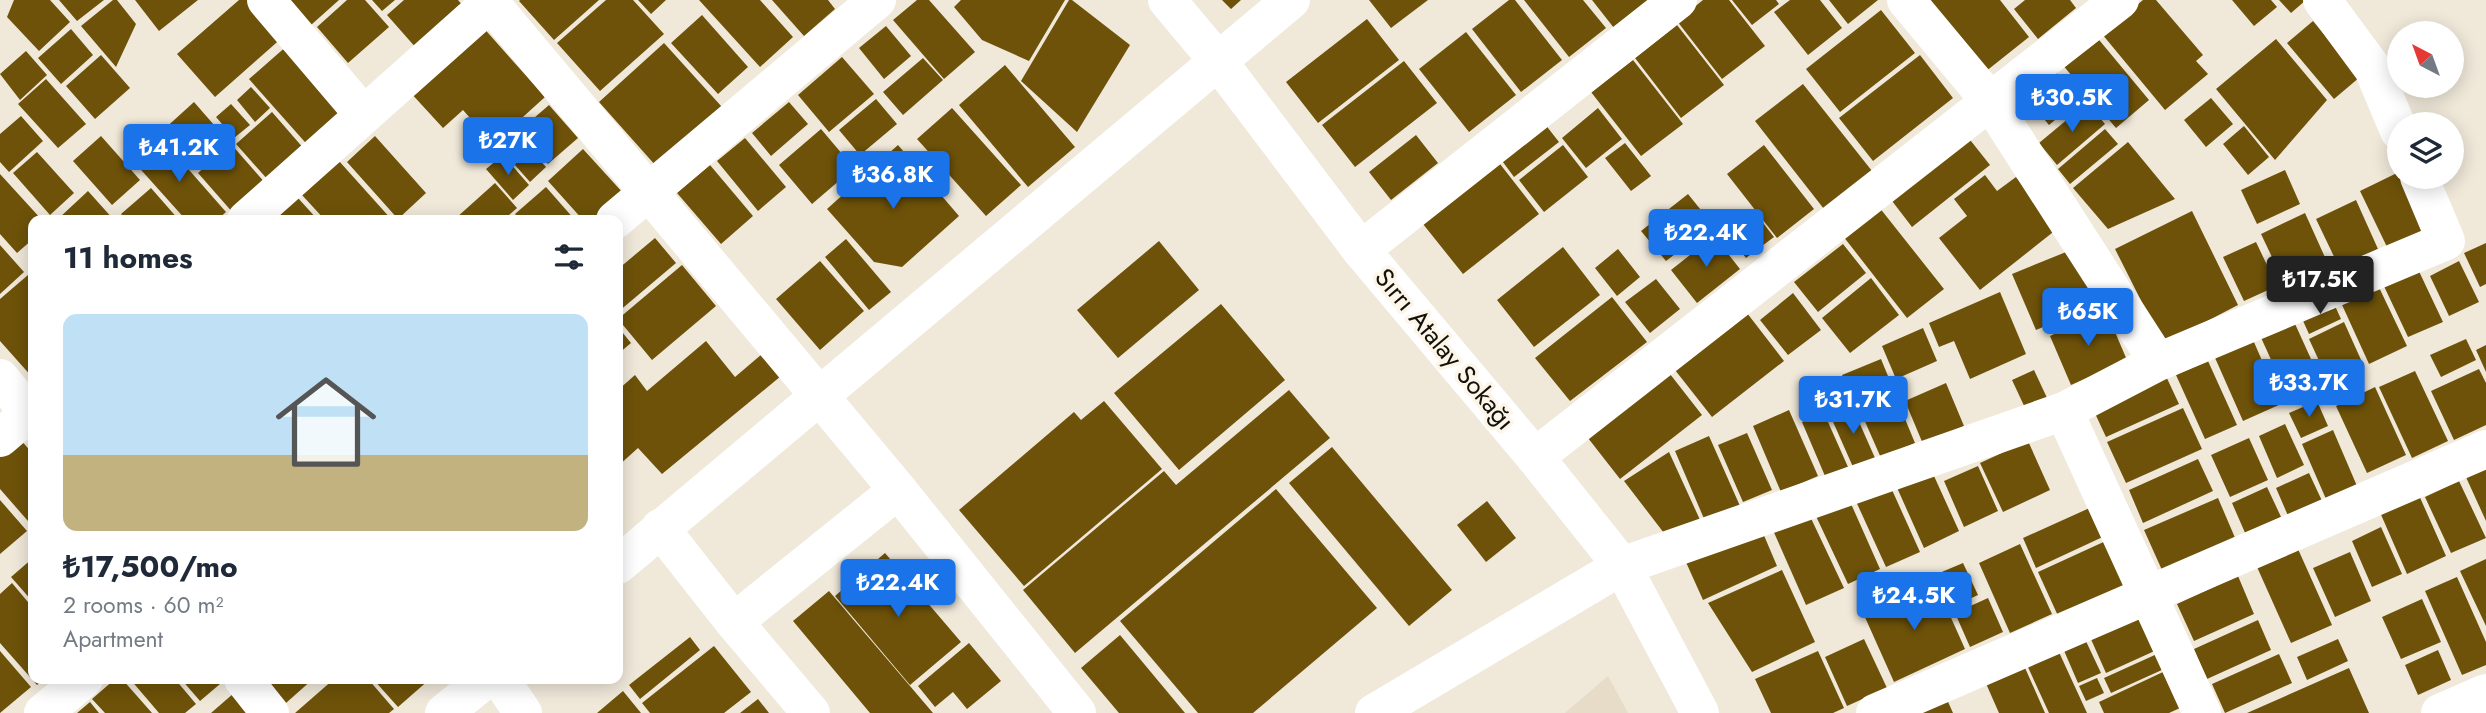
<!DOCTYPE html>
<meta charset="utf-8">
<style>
body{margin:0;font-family:Jost,sans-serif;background:#f2f2f3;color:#1f2937;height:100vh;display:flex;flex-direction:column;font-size:26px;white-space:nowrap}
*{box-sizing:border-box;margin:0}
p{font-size:23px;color:#747a83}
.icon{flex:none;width:38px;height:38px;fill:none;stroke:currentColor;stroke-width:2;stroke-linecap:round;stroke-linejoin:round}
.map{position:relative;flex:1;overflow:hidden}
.panel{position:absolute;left:28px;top:215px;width:595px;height:469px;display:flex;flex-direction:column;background:#fff;border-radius:14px;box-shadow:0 4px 18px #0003}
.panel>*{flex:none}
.needle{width:46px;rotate:319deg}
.tools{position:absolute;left:2387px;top:21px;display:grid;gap:14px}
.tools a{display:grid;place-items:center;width:77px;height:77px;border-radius:50%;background:#fff;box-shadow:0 4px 18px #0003;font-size:35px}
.price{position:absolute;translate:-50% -60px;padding:0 16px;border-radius:7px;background:#1a73e8;color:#fff;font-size:23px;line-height:46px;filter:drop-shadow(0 2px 4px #0008)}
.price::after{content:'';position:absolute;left:50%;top:42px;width:21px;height:16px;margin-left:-10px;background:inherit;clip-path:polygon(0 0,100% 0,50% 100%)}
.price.selected{background:#222;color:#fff}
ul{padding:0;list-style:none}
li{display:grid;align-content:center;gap:14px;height:371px;padding:0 35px}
li span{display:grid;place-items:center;height:217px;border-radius:14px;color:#555}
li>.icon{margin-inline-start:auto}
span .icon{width:126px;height:126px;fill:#fffc;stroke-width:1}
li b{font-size:30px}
h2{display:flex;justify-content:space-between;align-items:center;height:84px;padding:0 35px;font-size:30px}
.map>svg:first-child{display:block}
</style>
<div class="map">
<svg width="2486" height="713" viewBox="0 0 2486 713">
<rect width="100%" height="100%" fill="#f0e9da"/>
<path fill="#e7dcc7" d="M1608 676 1628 713H1565Z"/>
<path fill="#6e5209" d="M14 0H50L70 22 39 51 7 17Z
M59 0H104L77 21Z
M113 0H117L136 24 116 67 81 26Z
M135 0H198L159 31Z
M239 0H252L284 36 215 97 177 54Z
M289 0H339L311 25Z
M347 0H365L389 27 348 63 317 27Z
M372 0H395L382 11Z
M404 0H458L464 7 417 49 387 15Z
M520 0H599L554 40 519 1Z
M606 0H633L664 34 600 91 557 43Z
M638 0H666L651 14Z
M699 0H760L793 37 760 67Z
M772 0H828L835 9 804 36Z
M917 0H929L975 52 944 79 893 20Z
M961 0H1065L1029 61 982 40 954 7Z
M1069 0H1072L1130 45 1077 132 1021 81Z
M1222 0H1241L1231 9Z
M1369 0H1428L1391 28Z
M1509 0H1515L1562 60 1521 92 1472 29Z
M1524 0H1583L1606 28 1569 57Z
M1592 0H1649L1614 28Z
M1703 0H1729L1765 46 1722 79 1677 21Z
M1732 0H1776L1779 4 1752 25Z
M1790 0H1820L1842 28 1808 55 1774 12Z
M1829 0H1878L1848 24Z
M1927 0H2000L2029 37 1985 72Z
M2025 0H2070L2076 8 2038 39 2014 9Z
M2143 0H2156L2203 55 2196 61 2208 74 2165 110 2102 34Z
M2232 0H2271L2277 7 2254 26Z
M2279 0H2306L2291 13Z
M1881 10 1915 53 1840 112 1806 69Z
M702 15 748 67 718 94 671 43Z
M1367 19 1399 60 1318 123 1286 82Z
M2313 21 2360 77 2334 99 2287 43Z
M481 25 545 97 493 144 463 110 443 128 409 91Z
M1677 25 1724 85 1681 118 1635 58Z
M886 26 911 56 884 79 859 48Z
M71 29 93 55 61 84 38 58Z
M1466 32 1516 95 1469 132 1419 69Z
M2095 35 2149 100 2116 128 2061 63Z
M2276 39 2327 100 2275 160 2216 89Z
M664 43 722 107 656 166 599 102Z
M289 44 352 115 312 150 249 79Z
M26 51 47 75 20 100 0 74Z
M101 55 130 88 95 119 66 86Z
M1920 55 1953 98 1873 161 1839 118Z
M842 57 874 94 829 132 798 95Z
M923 58 943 80 903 115 883 92Z
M1633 60 1683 124 1641 156 1591 92Z
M1404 61 1437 103 1355 167 1322 125Z
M2049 64 2079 100 2049 125 2019 89Z
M1005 65 1075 147 1028 187 959 105Z
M46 79 86 124 58 148 18 104Z
M1803 84 1872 171 1824 209 1755 121Z
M251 87 270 108 255 122 237 100Z
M2211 98 2233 124 2206 147 2184 120Z
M876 99 897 124 860 155 839 130Z
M194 102 228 141 196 169 162 131Z
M789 102 808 124 771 156 752 133Z
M2087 103 2105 124 2057 165 2039 143Z
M231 104 250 125 234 138 216 117Z
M549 105 578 138 548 164 519 131Z
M952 108 1021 185 986 216 917 139Z
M1598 108 1622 139 1586 168 1562 138Z
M272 112 305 150 269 181 236 144Z
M21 116 43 141 9 172 0 162V134Z
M1541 119 1559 142 1514 177 1497 154Z
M2244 126 2269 157 2248 175 2223 144Z
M821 129 854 168 812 204 779 165Z
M2105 129 2118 144 2070 184 2058 169Z
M1416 135 1438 163 1391 200 1369 172Z
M101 136 140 180 112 205 73 161Z
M375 136 426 193 398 219 347 162Z
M1967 136 1990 165 1912 227 1889 197Z
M161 138 226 212 217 220H186L134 162Z
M745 138 786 187 758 211 717 161Z
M523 141 546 167 530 182 507 156Z
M2128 142 2175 199 2108 229 2073 188Z
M1625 143 1651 176 1631 191 1605 158Z
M231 144 267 185 234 214 198 173Z
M898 145 959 216 902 267 874 262 827 209Z
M1563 145 1588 177 1544 212 1519 180Z
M1764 145 1814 209 1777 238 1727 174Z
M583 149 624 194 594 220H583L548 181Z
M37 152 74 193 50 215 13 173Z
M503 155 529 185 513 200 486 169Z
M339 161 392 220H325L302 195Z
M1500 164 1539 214 1463 274 1423 224Z
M710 165 753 216 721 244 677 193Z
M2285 170 2300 204 2257 224 2241 190Z
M2399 172V177H2403L2428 230 2388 249 2360 191Z
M0 174 42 220H33V239L17 253 0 234Z
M1985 175 1997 191 2016 177 2057 229 1980 290 1939 238 1967 216 1954 199Z
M495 183 517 208 509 215 514 220H458L456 218Z
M546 187 575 220H521L515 214Z
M151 188 179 220H127L121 214Z
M88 191 114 220H61L59 218Z
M1688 194 1713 225 1666 261 1641 231Z
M298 198 318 220H273Z
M2356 200 2378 249 2339 267 2316 219Z
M1879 207 1944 289 1907 318 1843 236Z
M1753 210 1774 237 1746 258 1725 232Z
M2192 211 2238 305 2163 344 2115 249Z
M2305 213 2333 275 2290 295 2261 234Z
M1714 236 1740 269 1697 303 1671 270Z
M655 238 676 263 618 312V269Z
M846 239 891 292 869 310 825 257Z
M1159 241 1199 290 1118 358 1077 310Z
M2256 242 2277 286 2244 301 2223 257Z
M2486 243V284L2480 287 2464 253Z
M1843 244 1866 273 1818 312 1794 282Z
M0 245 24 272 0 294Z
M1563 247 1600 295 1534 347 1497 300Z
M1618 249 1640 277 1617 296 1595 268Z
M2066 252 2100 303 2036 330 2012 274Z
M820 261 864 311 820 350 776 299Z
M2459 261 2479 302 2449 316 2430 276Z
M682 265 716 306 652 360 618 319Z
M2416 265 2443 322 2408 337 2382 282Z
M28 275 33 281V378L0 341V299Z
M1871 278 1899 315 1850 353 1822 318Z
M1656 279 1680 309 1650 333 1625 302Z
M2375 279 2407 346 2369 364 2338 296Z
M2000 292 2026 354 1970 379 1954 341 1939 347 1929 323Z
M1793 293 1821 330 1788 355 1760 320Z
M1612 297 1647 342 1570 401 1535 358Z
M2331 297 2341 319 2309 334 2299 312Z
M1221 304 1285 380 1179 470 1114 393Z
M2106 311 2127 360 2071 385 2050 336Z
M1747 313 1784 361 1712 417 1675 370Z
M2291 315 2321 381 2288 397 2258 331Z
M2344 322 2362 362 2327 378 2309 339Z
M618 327 631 343 618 354Z
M1923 328 1937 361 1896 379 1882 346Z
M2250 333 2281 404 2243 421 2212 351Z
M2466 339 2476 360 2441 377 2430 355Z
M706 341 735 377 762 354 781 376 662 474 638 448 618 466V425L623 430 618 424V390L635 375 647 391Z
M2486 345V372L2476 350Z
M1881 359 1897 398 1859 414 1842 375Z
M2208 361 2237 425 2205 439 2176 375Z
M2479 369 2486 383V425L2454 440 2431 391Z
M2034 370 2048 400 2026 410 2012 380Z
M2415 371 2448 441 2412 458 2379 387Z
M1670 374 1702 415 1620 479 1588 438Z
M2165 374 2179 404 2106 437 2092 407Z
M1946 383 1964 426 1923 444 1905 401Z
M2375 387 2406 455 2367 473 2336 406Z
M1289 390 1330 438 1075 653 1023 590 1164 471 1176 485Z
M1104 401 1162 469 1024 586 959 510 1074 412 1081 420Z
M2317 401 2328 426 2301 438 2289 413Z
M1898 402 1915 443 1881 458 1863 417Z
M1852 406 1875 458 1853 467 1830 415Z
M2183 408 2202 449 2126 483 2107 442Z
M1789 410 1818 476 1781 492 1753 426Z
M1824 413 1848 467 1825 476 1802 422Z
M2285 424 2304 465 2277 478 2259 436Z
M2333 430 2357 486 2326 499 2302 444Z
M1747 433 1772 490 1743 502 1718 445Z
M1709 436 1740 506 1705 521 1675 451Z
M2249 438 2268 480 2230 497 2211 455Z
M20 439 33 454V517L28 521 0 489V456Z
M2028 441 2050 490 2003 512 1980 463Z
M1332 447 1452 590 1409 626 1289 483Z
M1669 452 1701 522 1667 537 1624 481Z
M2198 459 2213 491 2143 523 2129 490Z
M1929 465 1959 531 1924 548 1894 481Z
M2486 465V521L2465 475Z
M1978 466 1998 511 1964 527 1944 481Z
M2309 473 2323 503 2289 518 2276 488Z
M1888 481 1920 552 1886 567 1854 497Z
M2459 481 2486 538 2451 553 2425 497Z
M2414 484 2446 556 2407 574 2375 501Z
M2267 487 2282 519 2246 535 2232 503Z
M1276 489 1377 608 1253 713H1198L1120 621Z
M1848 497 1880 569 1848 584 1814 512Z
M2218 498 2239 547 2166 579 2144 530Z
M0 500 27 531 0 554Z
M1487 501 1516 538 1486 562 1457 525Z
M2094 506 2107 535 2036 568 2023 538Z
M1808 512 1844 588 1806 605 1772 528Z
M1760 526 1777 566 1703 600 1685 560Z
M2381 527 2402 574 2372 587 2352 541Z
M2110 539 2131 585 2059 618 2038 572Z
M2020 544 2052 614 2010 633 1979 563Z
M2298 549 2332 625 2291 643 2257 567Z
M2350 552 2371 601 2335 617 2313 568Z
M885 553 961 642 910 685 835 596Z
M33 558V602L11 577Z
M2486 559V626L2460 571Z
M1963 563 1978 595 1952 607 1937 574Z
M1782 570 1815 642 1752 672 1708 603Z
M2238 576 2254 614 2194 641 2177 604Z
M2457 577 2486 642V665L2462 675 2425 591Z
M1935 582 1965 649 1894 682 1864 615Z
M12 583 33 608V679H44L37 685 0 643V594Z
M829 591 933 713H870L793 621Z
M1988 598 2003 632 1970 647 1955 613Z
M2422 599 2441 642 2401 659 2382 617Z
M2143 613 2159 649 2106 673 2090 637Z
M2258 620 2271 650 2207 679 2194 649Z
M1120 635 1185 713H1119L1081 668Z
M690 637 700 650 640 699 629 685Z
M2084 637 2101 673 2078 683 2062 646Z
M1864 639 1887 688 1847 706 1825 657Z
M2338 639 2348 661 2307 680 2297 657Z
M969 643 1001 681 967 709 953 692 935 707 918 686Z
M714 646 751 692 724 713H650L642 703Z
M2058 650 2087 713H2049L2027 665Z
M2438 650 2451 680 2418 695 2405 665Z
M0 651 31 687 0 713Z
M1818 651 1844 708 1833 713H1771L1755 679Z
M2157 654 2164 669 2111 693 2104 678Z
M2279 654 2292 683 2225 713 2212 684Z
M2022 661 2045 713H1999L1984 679Z
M2349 668 2369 713H2247Z
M2163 672 2180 708 2169 713H2104L2099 702Z
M2097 678 2104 693 2086 701 2079 686Z
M115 679H122L152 713H105L92 699Z
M130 679H175L196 704 185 713H159Z
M181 679H216L220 684 200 701Z
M265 679H313L286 703Z
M334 679H368L394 709 389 713H295Z
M373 679H430L398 707Z
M623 691 641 713H597Z
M234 693 251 713H211Z
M1945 695 1953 713H1916Z
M758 699 769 713H740Z
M90 702 99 713H77Z"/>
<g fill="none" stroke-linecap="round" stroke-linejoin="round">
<path stroke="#fff" stroke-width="38" d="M266 0 363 114
M488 0 898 490 1077 713
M1906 0 1990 101 2158 362
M2322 0 2373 69 2399 131
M246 220 493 0
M615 220 877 0
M1361 250 1678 0
M0 378 33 418
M2064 411 2202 713
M0 438 33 410
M1535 457 2120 0
M660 528 734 622 898 490
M618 565 1291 0
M734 622 811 713
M243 679 270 713
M500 679 523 713
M43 713 84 679
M444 713 486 679
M1374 713 1622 566 2064 411 2158 362 2446 241 2419 177
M1875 713 2486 449
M2440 713 2486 693"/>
<path stroke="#fff" stroke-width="38" d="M1167 0 1218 61 1361 250 1535 457 1622 566 1700 713"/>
</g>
<g text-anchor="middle" stroke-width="7" stroke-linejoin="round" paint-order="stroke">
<g font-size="26" fill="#12100b" stroke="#fdf6e8">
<text transform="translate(1445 349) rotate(50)" y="9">Sırrı Atalay Sokağı</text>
</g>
</g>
</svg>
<div class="tools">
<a><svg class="needle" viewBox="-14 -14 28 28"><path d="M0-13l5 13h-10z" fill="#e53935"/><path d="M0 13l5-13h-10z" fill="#747a83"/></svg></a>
<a><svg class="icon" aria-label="layers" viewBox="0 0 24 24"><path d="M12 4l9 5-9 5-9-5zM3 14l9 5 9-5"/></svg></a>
</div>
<b class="price" style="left:2072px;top:134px">₺30.5K</b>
<b class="price" style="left:508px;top:177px">₺27K</b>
<b class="price" style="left:179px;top:184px">₺41.2K</b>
<b class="price" style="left:893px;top:211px">₺36.8K</b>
<b class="price" style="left:1706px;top:269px">₺22.4K</b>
<b class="price selected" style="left:2320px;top:316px">₺17.5K</b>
<b class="price" style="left:2088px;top:348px">₺65K</b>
<b class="price" style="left:2309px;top:419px">₺33.7K</b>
<b class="price" style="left:1853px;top:436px">₺31.7K</b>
<b class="price" style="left:898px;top:619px">₺22.4K</b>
<b class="price" style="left:1914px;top:632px">₺24.5K</b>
<section class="panel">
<h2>11 homes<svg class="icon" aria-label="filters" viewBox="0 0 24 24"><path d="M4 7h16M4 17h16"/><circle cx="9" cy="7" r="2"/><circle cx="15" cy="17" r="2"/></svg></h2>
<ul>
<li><span style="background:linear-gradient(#bfe0f5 65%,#c2b280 0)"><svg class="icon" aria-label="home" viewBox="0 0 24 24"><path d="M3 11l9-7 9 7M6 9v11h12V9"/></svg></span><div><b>₺17,500/mo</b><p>2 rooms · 60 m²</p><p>Apartment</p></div></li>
</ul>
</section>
</div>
